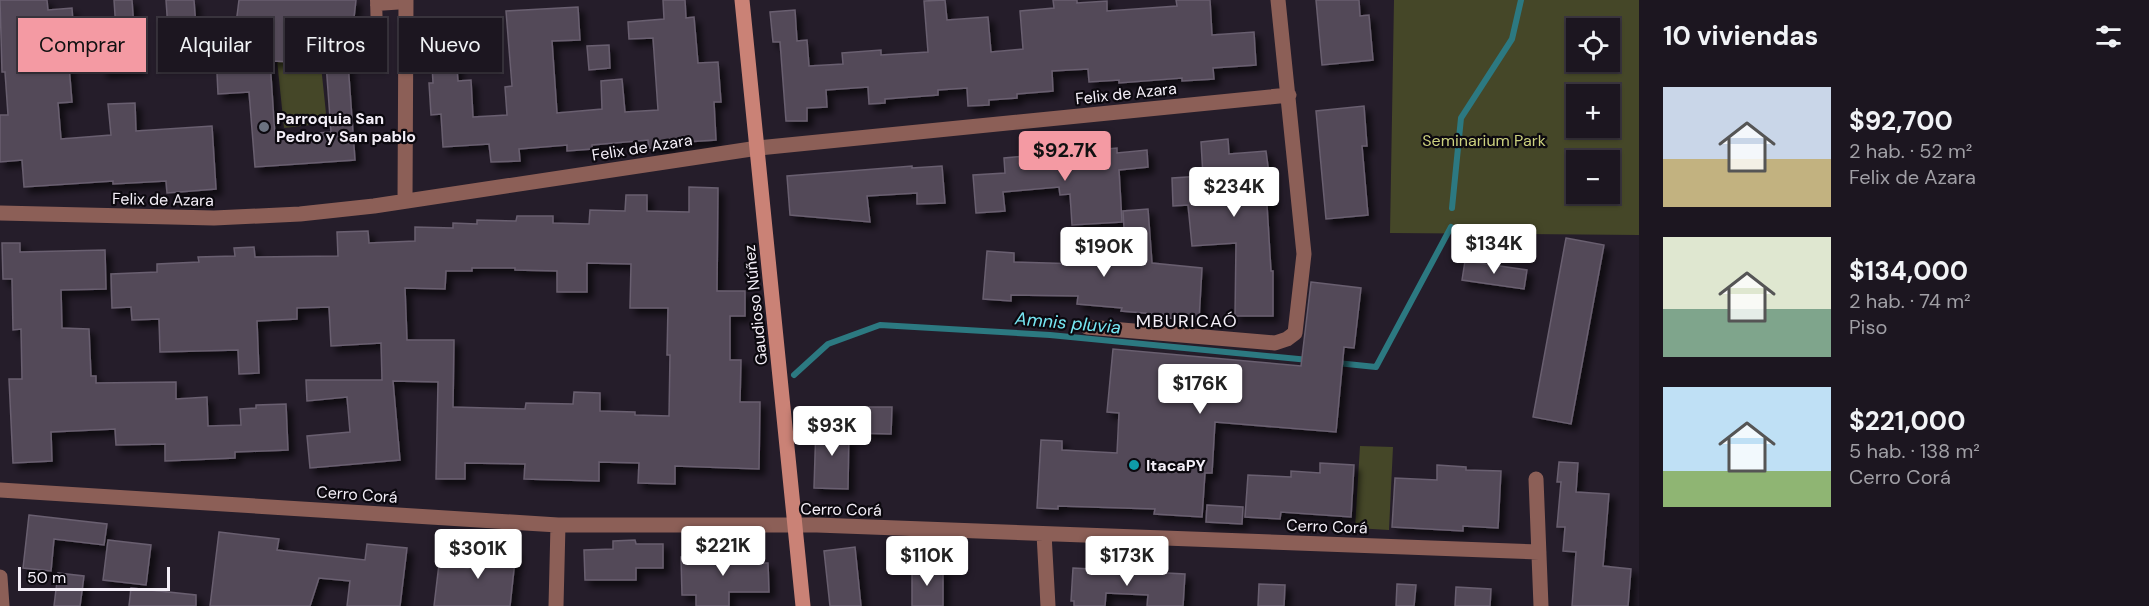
<!DOCTYPE html>
<html lang="es">
<meta charset="utf-8">
<style>
body{margin:0;font-family:"DM Sans",sans-serif;background:#251f29;color:#f1f3f6;height:100vh;display:flex;flex-direction:column;font-size:22px;white-space:nowrap}
*{box-sizing:border-box;margin:0}
p{font-size:20px;color:#a09fa5}
.icon{flex:none;width:33px;height:33px;fill:none;stroke:currentColor;stroke-width:2;stroke-linecap:round;stroke-linejoin:round}
.map{position:relative;flex:1;overflow:hidden}
.side{display:flex;flex-direction:column;background:#1c1620;width:510px}
.side>*{flex:none}
.top-card{position:absolute;left:18px;top:18px;width:570px;height:54px;display:flex;gap:12px}
.fabs{position:absolute;left:1566px;top:18px;display:grid;gap:12px}
.fabs a{display:grid;place-items:center;width:54px;height:54px;border-radius:0px;background:#1c1620;box-shadow:0 2px 4px #0004,0 0 0 2px #3a353e;font-size:30px}
.scale{position:absolute;left:18px;bottom:15px;width:152px;box-sizing:border-box;padding-left:6px;border:3px solid #f4eff8;border-top:0;font-size:16px;line-height:21px;white-space:nowrap;color:#f4eff8;-webkit-text-stroke:4px #0c090f;paint-order:stroke}
.price{position:absolute;translate:-50% -51px;padding:0 14px;border-radius:6px;background:#fff;color:#222;font-size:20px;line-height:39px;filter:drop-shadow(0 2px 3px #0008)}
.price::after{content:'';position:absolute;left:50%;top:36px;width:18px;height:14px;margin-left:-9px;background:inherit;clip-path:polygon(0 0,100% 0,50% 100%)}
.price.selected{background:#f49aa3;color:#111}
ul{padding:0;list-style:none}
li{display:flex;align-items:center;gap:18px;height:150px;padding:0 24px}
li span{display:grid;place-items:center;flex:none;width:168px;height:120px;border-radius:0px;color:#555}
li>.icon{margin-inline-start:auto}
span .icon{width:72px;height:72px;fill:#fffc;stroke-width:1}
li b{font-size:26px}
h2{display:flex;justify-content:space-between;align-items:center;height:72px;padding:0 24px;font-size:26px}
.pill{padding:0 21px;border-radius:0px;background:#1c1620;box-shadow:0 2px 4px #0004,0 0 0 2px #3a353e;font-size:21px;line-height:54px}
.pill.selected{background:#f49aa3;color:#111}
main{display:flex;flex:1;min-height:0}
.map>svg:first-child{display:block}
</style>
<main>
<div class="map">
<svg width="1639" height="606" viewBox="0 0 1639 606">
<defs>
<filter id="shadow"><feDropShadow dx="5.5" dy="5.5" stdDeviation="3" flood-color="#0009"/></filter>
</defs>
<rect width="100%" height="100%" fill="#251d2a"/>
<path fill="#454728" fill-rule="evenodd" d="M1394 0H1639V235L1390 233ZM1610 28V62H1576V28ZM1610 94V128H1576V94ZM1610 160V194H1576V160Z
M320 56 327 123 284 128 277 60Z
M1360 446 1393 447 1389 530 1355 528Z"/>
<g fill="none" stroke-linecap="round" stroke-linejoin="round">
<path stroke="#2c7981" stroke-width="6" d="M1452 208 1461 118 1512 39 1521 0
M1337 363 1376 367 1451 227
M794 375 828 344 880 325 1050 335 1309 360"/>
</g>
<path fill="#534959" stroke="#695f6f" stroke-width="1.5" fill-rule="evenodd" filter="url(#shadow)" d="M0 0H47L48 10 72 8 75 53 68 54 72 102 58 103 61 139 111 135 108 104 135 103 136 131 212 126 216 189 167 193 166 181 113 184V181L24 187 22 160 0 162V115H8L5 72H2Z
M114 0H132L135 43H138L140 69 102 72 100 46 117 45Z
M166 0H194L196 27 168 29Z
M239 0H356L352 35H346L355 160 255 167 249 92 218 94 217 73 253 70 218 34 237 16ZM270 61 326 63 331 132 275 136Z
M663 0H685L686 18 694 17 698 63 718 62 721 102H714L716 140 670 143 671 147 649 148 648 140 592 145V149L567 151V145L519 149 520 161 491 162 489 144 443 147 441 114 431 115 429 83H433L431 46 455 44 458 81 471 80 473 117 507 115 505 87 512 86 506 11 578 7 580 40 552 41 557 113 602 109 601 81 622 79 625 112 658 110 653 38 629 39 628 22 664 19Z
M945 0 947 20 988 17 991 52 1023 49 1020 11 1054 8 1053 0H1077V3L1107 1V11L1177 6 1176 0H1210L1212 35 1254 32 1256 65 1213 68 1214 79 1182 81V78L1119 83V80L1089 82 1088 69 1052 71 1053 91 1017 94V98L989 100V105L968 106 967 88 938 90V95L885 99V103L869 104 868 87 826 90 827 107 807 108V121H786L780 42H773L770 12 795 10 797 41 807 40 809 66 843 64 842 53 881 50V55L928 52 924 1Z
M1316 0H1359L1360 16 1369 15 1373 60 1322 65Z
M609 45 610 68 589 70 587 46Z
M1364 106 1367 146H1362L1368 215 1326 219 1316 111Z
M1228 139 1229 154 1266 151 1273 205H1267L1271 271H1273V316H1235L1236 243 1192 246 1188 205 1173 206 1172 178 1203 176 1201 142Z
M1117 148V153L1147 150 1148 167 1119 170 1122 222 1072 225 1070 194 1060 195 1059 187 1003 192 1005 211 976 213 973 175 1005 173 1004 158Z
M912 166V168L942 166 945 203 917 204V193L867 196 870 222 790 215 787 176Z
M689 187 718 188 717 291H745V316H730V360H741L740 402H760L759 469 675 466V484L638 483 639 463 599 462V481L524 479 525 464 465 463V479H436L438 382 393 381 400 460 310 468 307 436 350 432 347 397 307 401 306 380H382L381 343 331 346 329 307 297 308V319L257 321 259 373 239 374 238 350 160 352 159 319 132 320 131 307 112 308 111 274 157 272V264L199 262 198 257 235 256 234 248 254 247 255 257 338 256 337 232 368 231 369 243 415 241V227L453 228V223L477 224V220L516 221 517 216H553V223L589 224 590 210 625 211 626 195H647V211L689 212ZM587 263 631 264 630 308H668L667 355H670L669 416 635 415V412L600 411V393L574 392 573 404 526 403 525 409 453 407 454 340H407L405 288 445 289 446 271H472V268H515V270L557 271V292H587Z
M1148 209 1152 263 1202 268 1199 320 1167 318V315L1121 311 1122 308 1077 304 1078 296 1011 295V301L983 299 987 251 1014 253V262L1081 264 1082 259 1126 263 1123 211Z
M1566 238 1604 245 1571 424 1533 417Z
M2 243H20V252L105 250 106 289 61 290 62 328 89 329 91 376H96V383L176 382V399L207 397 208 426 241 425 240 409 256 408V405L286 404 288 450 235 452V458L165 461V444L116 445 115 429 51 432 52 461 13 463 9 379H22L21 329 13 330 12 279H3Z
M1465 261 1527 270 1524 289 1462 280Z
M1311 282 1361 288 1354 348 1344 347 1336 432 1215 422 1212 473H1205L1202 517 1154 514 1155 509 1058 506V509L1037 508 1041 440 1062 441V450L1117 453 1119 413 1107 412 1113 349 1301 366Z
M855 407H892L891 434 855 433Z
M816 425 849 426 848 489 814 488Z
M1559 462 1578 463 1576 492 1609 494 1603 566 1631 569 1628 606H1572L1576 552 1563 551 1565 527H1557L1561 482H1557Z
M1320 463 1354 465 1351 517 1281 512 1280 519 1245 517 1248 475 1291 477V471L1320 473Z
M1437 465 1466 467V470L1501 471 1498 528 1463 526V531L1392 527 1395 478 1437 480Z
M1207 505 1243 507 1242 524 1206 522Z
M29 515 107 524 104 545 54 539 51 571 23 568Z
M219 532 279 539 277 550 365 560 367 544 407 548 400 606H347L350 581 319 578 310 606H210Z
M108 540 151 545 146 585 103 580Z
M635 540 636 544H663V568H636V580H585L584 550 613 549V541Z
M471 546 516 551 510 606H434L439 564 468 568Z
M855 547 861 606H830L824 551Z
M754 551V563H768L769 592H729V606H696V595H682L681 557 729 556V552Z
M912 568H943V606H912Z
M1073 568 1185 574 1183 606H1147L1148 595 1106 593 1105 606H1074V601H1071Z
M58 573 84 576 80 606H54Z
M1259 584 1285 585 1284 606H1258Z
M1397 584 1416 585 1414 606H1396Z
M1456 587 1491 589 1490 606H1455Z
M131 588 196 595V606H129Z"/>
<g fill="none" stroke-linecap="round" stroke-linejoin="round">
<path stroke="#8c5f57" stroke-width="12" d="M376 0 377 31
M376 5 406 3"/>
<path stroke="#8c5f57" stroke-width="15" d="M405 201 406 0
M0 213 214 218 300 214 374 206 758 148 1289 95
M1087 327 1275 343 1287 339 1295 333 1304 254 1278 0
M1536 479 1541 606
M0 490 558 525H817L1539 552
M1044 534 1048 606
M0 577 2 606
M556 606 558 525"/>
<path stroke="#ca8276" stroke-width="15" d="M742 0 803 606"/>
</g>
<circle fill="#6b7280" stroke="#0c090f" stroke-width="2" cx="264" cy="127" r="6"/>
<circle fill="#0f9aa8" stroke="#0c090f" stroke-width="2" cx="1134" cy="465" r="6"/>
<g text-anchor="middle" stroke-width="4.5" stroke-linejoin="round" paint-order="stroke">
<g font-size="16" fill="#f4eff8" stroke="#0c090f">
<text transform="translate(1126 93) rotate(-6)" y="6">Felix de Azara</text>
<text transform="translate(642 147) rotate(-9)" y="6">Felix de Azara</text>
<text transform="translate(163 199) rotate(1)" y="6">Felix de Azara</text>
<text transform="translate(755 305) rotate(-96)" y="6">Gaudioso Núñez</text>
<text transform="translate(357 494) rotate(4)" y="6">Cerro Corá</text>
<text transform="translate(841 509) rotate(1)" y="6">Cerro Corá</text>
<text transform="translate(1327 526) rotate(2)" y="6">Cerro Corá</text>
</g>
<g font-size="16" font-weight="bold" fill="#f4eff8" stroke="#0c090f" text-anchor="start">
<text x="276" y="124">Parroquia San<tspan x="276" dy="18">Pedro y San pablo</tspan></text>
<text x="1146" y="471">ItacaPY</text>
</g>
<g font-size="16" fill="#ccd17f" stroke="#0c090f">
<text x="1484" y="146">Seminarium Park</text>
</g>
<g font-size="18" letter-spacing="1.5" fill="#f4eff8" stroke="#0c090f">
<text x="1187" y="327">MBURICAÓ</text>
</g>
<g font-size="18" font-style="italic" fill="#76e7f3" stroke="#0c090f">
<text transform="translate(1068 323) rotate(5)" y="6">Amnis pluvia</text>
</g>
</g>
</svg>
<div class="fabs">
<a><svg class="icon" aria-label="locate" viewBox="0 0 24 24"><circle cx="12" cy="12" r="6"/><path d="M12 2v4M12 18v4M2 12h4M18 12h4"/></svg></a>
<a>+</a>
<a>−</a>
</div>
<div class="scale">50 m</div>
<b class="price selected" style="left:1065px;top:182px">$92.7K</b>
<b class="price" style="left:1234px;top:218px">$234K</b>
<b class="price" style="left:1494px;top:275px">$134K</b>
<b class="price" style="left:1104px;top:278px">$190K</b>
<b class="price" style="left:1200px;top:415px">$176K</b>
<b class="price" style="left:832px;top:457px">$93K</b>
<b class="price" style="left:723px;top:577px">$221K</b>
<b class="price" style="left:478px;top:580px">$301K</b>
<b class="price" style="left:927px;top:587px">$110K</b>
<b class="price" style="left:1127px;top:587px">$173K</b>
<div class="top-card">
<a class="pill selected">Comprar</a>
<a class="pill">Alquilar</a>
<a class="pill">Filtros</a>
<a class="pill">Nuevo</a>
</div>
</div>
<section class="side">
<h2>10 viviendas<svg class="icon" aria-label="filters" viewBox="0 0 24 24"><path d="M4 7h16M4 17h16"/><circle cx="9" cy="7" r="2"/><circle cx="15" cy="17" r="2"/></svg></h2>
<ul>
<li><span style="background:linear-gradient(#c9d6e8 60%,#c2b280 0)"><svg class="icon" aria-label="home" viewBox="0 0 24 24"><path d="M3 11l9-7 9 7M6 9v11h12V9"/></svg></span><div><b>$92,700</b><p>2 hab. · 52 m²</p><p>Felix de Azara</p></div></li>
<li><span style="background:linear-gradient(#dfe7d0 60%,#7fa58c 0)"><svg class="icon" aria-label="home" viewBox="0 0 24 24"><path d="M3 11l9-7 9 7M6 9v11h12V9"/></svg></span><div><b>$134,000</b><p>2 hab. · 74 m²</p><p>Piso</p></div></li>
<li><span style="background:linear-gradient(#bfe0f5 70%,#8fb573 0)"><svg class="icon" aria-label="home" viewBox="0 0 24 24"><path d="M3 11l9-7 9 7M6 9v11h12V9"/></svg></span><div><b>$221,000</b><p>5 hab. · 138 m²</p><p>Cerro Corá</p></div></li>
</ul>
</section>
</main>
